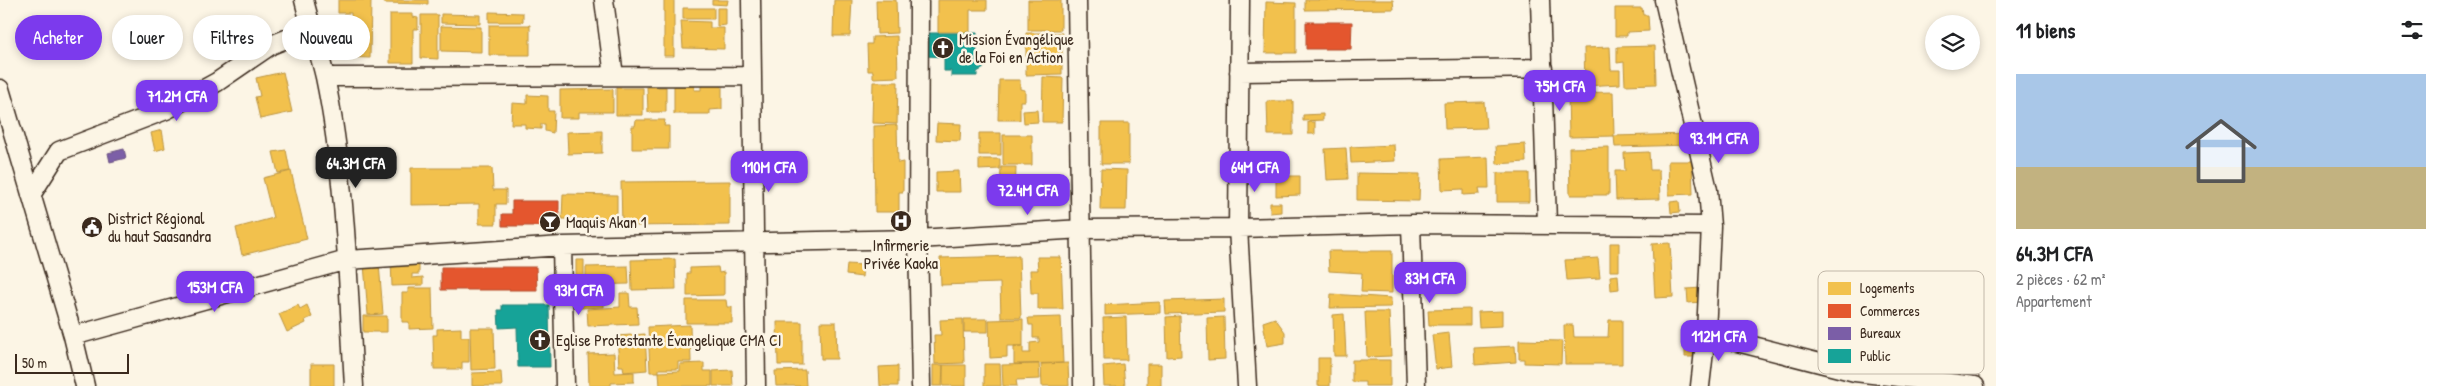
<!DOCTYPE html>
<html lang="fr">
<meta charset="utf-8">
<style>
body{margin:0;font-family:"Patrick Hand",sans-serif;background:#f6f6f6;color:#202124;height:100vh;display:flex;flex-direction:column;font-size:19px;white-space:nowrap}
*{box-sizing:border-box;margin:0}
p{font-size:16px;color:#757577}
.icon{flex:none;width:28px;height:28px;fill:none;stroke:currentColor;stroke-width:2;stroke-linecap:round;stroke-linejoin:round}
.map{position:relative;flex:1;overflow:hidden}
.drawer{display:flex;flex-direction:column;background:#fff;width:450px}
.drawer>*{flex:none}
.banner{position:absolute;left:15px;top:15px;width:475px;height:45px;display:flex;gap:10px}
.fabs{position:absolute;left:1925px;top:15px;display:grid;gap:10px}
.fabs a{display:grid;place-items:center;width:55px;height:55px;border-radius:50%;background:#fff;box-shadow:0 2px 8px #0003;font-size:25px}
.scale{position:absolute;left:15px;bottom:12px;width:114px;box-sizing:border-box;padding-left:5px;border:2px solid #3b2a1e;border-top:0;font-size:14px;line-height:18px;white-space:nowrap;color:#3b2a1e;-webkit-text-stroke:4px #fcf5e5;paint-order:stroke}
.price{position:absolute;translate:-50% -42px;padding:0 11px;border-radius:10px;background:#7c3aed;color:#fff;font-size:16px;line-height:32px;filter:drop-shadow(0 1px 2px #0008)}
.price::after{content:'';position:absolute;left:50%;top:30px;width:15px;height:11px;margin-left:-8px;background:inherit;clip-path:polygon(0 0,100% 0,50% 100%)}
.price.current{background:#222;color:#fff}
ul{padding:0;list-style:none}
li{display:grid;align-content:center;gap:10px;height:265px;padding:0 20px}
li span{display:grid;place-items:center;height:155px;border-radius:0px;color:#555}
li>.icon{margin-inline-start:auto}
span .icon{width:90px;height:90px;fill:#fffc;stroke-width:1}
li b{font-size:21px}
h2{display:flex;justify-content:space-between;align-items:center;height:60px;padding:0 20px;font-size:21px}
.pill{padding:0 18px;border-radius:22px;background:#fff;box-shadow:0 2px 8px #0003;font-size:18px;line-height:45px}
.pill.current{background:#7c3aed;color:#fff}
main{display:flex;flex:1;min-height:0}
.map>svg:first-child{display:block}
</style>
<main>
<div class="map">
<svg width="1996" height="386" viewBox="0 0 1996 386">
<rect width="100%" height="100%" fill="#fcf5e5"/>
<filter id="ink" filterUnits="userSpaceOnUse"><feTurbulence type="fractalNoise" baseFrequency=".02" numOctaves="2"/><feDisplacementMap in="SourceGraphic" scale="10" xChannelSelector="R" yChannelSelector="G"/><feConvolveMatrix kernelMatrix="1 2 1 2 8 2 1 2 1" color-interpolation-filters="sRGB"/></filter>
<g filter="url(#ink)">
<path fill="#f2c14e" stroke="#bb9440" d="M338 0H371L370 58 345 57 346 21H351V13H338Z
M384 0H428V4L384 3Z
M664 0H674V56H664Z
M712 0H728L727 5 712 4Z
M834 0H852L850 36H833Z
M876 0H896L897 33 877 34Z
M938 0H987V10H970V32H938Z
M1028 0H1061V30H1028Z
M1305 0H1393L1394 9 1305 10Z
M1266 2 1296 3V53H1265Z
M683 8H714V19H683Z
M717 8H726V25L717 26Z
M1615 8H1642L1643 15H1648L1649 31 1627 32V36H1615Z
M489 12 523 13V22H489Z
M390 14H413V17L418 18V29H413V63H390Z
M441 14 480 15V24L441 23Z
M421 15H438V59L421 58Z
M681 21 710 22V28H724V49L683 48Z
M489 25H530V55H489Z
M441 26 481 27V52L441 51Z
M1026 33H1062V74L1026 75Z
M897 36 898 77 873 78V71H868L867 44H872V37Z
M1655 46 1656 84 1625 85 1624 62 1617 63V47Z
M1610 47 1611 70H1620V84L1585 86 1584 48Z
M283 72 292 112 260 119 255 97 260 96 256 78Z
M1043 77 1063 78 1062 122H1042Z
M999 80H1020V89L1025 90V101H1020V120H998Z
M722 82V109L710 110V114H674V86H694V90H701V83Z
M873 82H898L897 124 872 123Z
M647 87H666V112H648Z
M616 88H643V115H616Z
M613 89V112H579V118H560V90Z
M1613 92 1614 136 1569 137 1568 93Z
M527 95 548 96V111H554L553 133 545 131V124H541V129L525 128V124H511L512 103 527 104Z
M1267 101H1293V135H1268Z
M1484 102 1486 128 1445 129 1444 103Z
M1037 110 1038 122 1024 123 1023 111Z
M1323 114V120L1303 121V115Z
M636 120H665L664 126H669V149H632V126H635Z
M1308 122H1315V134H1308Z
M937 123 961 124 960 141 936 140Z
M1101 123H1129V164H1101Z
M897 125 898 163 903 162V192H899V212H875L874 126Z
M162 130 165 148 155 151 151 133Z
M602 131V153L568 154 567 132Z
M979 133H1001V155H979Z
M1689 134 1690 145 1615 147 1614 136Z
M1003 135H1032V165H1003Z
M1525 144 1526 162 1497 164 1496 146Z
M1394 145 1395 161 1351 163 1350 147Z
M1609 147V195H1570L1569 148Z
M1346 148 1348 179 1327 180 1325 149Z
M286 150 290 171 278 173 273 152Z
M1649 152 1650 170H1659L1660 199 1616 200 1615 171H1625L1624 153Z
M1488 157 1489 188H1479L1480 194 1463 195V189L1442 190 1441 159Z
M979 159H1000V169L979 170Z
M1668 161H1692L1693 194 1669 195Z
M1001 167H1016L1015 198H1000Z
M411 168H492L493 190H506V204H496V224H479V204L411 205Z
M1101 169 1127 170 1126 210H1100Z
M291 171 307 239 242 255 236 228 273 218 263 178Z
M959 171 960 192H936V172Z
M1357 173 1420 174 1419 201 1357 200Z
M1497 173H1529V202H1497Z
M1276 176H1300V195L1276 196Z
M730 181V225L622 226 621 182Z
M563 194 617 195V220L562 219Z
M1679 201 1680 212 1671 213 1670 202Z
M1270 203H1281V212L1270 213Z
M1610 243H1619V271H1610Z
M1670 243 1673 297 1655 298 1652 244Z
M1328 251H1392V293L1361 292 1362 273 1329 271Z
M1019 256 1021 318H1001L1000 283 941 285 940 258Z
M1037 257H1061L1063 309H1038V293H1031L1030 270H1038Z
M1598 258 1600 278 1567 280 1565 260Z
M675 259 676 289 632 290 631 260Z
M391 260H419V274H412V278L423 277V285L392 286Z
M576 260H584V285H576Z
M379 263 383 314 368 315 364 264Z
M847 264 863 265 862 277 846 275Z
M628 266 629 284 586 285V267Z
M718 267 719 273 724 272V295L687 296V273H690V268Z
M1618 275 1619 289 1611 290 1610 276Z
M408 288H432L433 328 409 329V322H402V293H408Z
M580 288H604V307L580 308Z
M1701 288 1702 302 1688 303 1687 289Z
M620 293H629L630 307H637L638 324 588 326 587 309 620 307Z
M1331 294 1391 298V307L1330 308Z
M1224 299V312L1166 314 1165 301Z
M686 300H726L727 307H732V323H686Z
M1160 302V313L1105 315V305Z
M298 305 300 309 307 305 312 317 305 320 306 323 287 332 279 314Z
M1470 309V325H1429L1428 310Z
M1502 311V326L1479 327 1478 312Z
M1365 312H1389L1391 356 1367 357Z
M1344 314 1346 356H1334L1333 315Z
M363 316H387V332H363Z
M1180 316 1181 356 1167 357 1166 317Z
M1061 317 1063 363 1014 364V346H1023V353H1030V343L1039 342V338H1033V325H1029L1028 318Z
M1126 317 1127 360H1104L1103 318Z
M1224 317 1225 359 1208 360 1207 318Z
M1275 318 1285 332V343L1267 346 1263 322Z
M963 319 964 363 935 364 934 335H941L940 320Z
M964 319H988V332H964Z
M1023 319V346H1007V357L990 358 989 320Z
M1609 320H1622V364H1565L1564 325H1573L1574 337H1608Z
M777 322H802V365H778Z
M820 322H836L837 359H821Z
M690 325 691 362H678V369H659V372H650L648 327Z
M461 328V337H469V362H462V369H434L433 335H437V329Z
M470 328H494L495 369 471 370Z
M1449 333 1452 367 1436 369 1432 335Z
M645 334 647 370 624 372 623 366H619L617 336Z
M1519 340 1562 341 1561 364 1524 363V359H1519Z
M1685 343H1698V357H1685Z
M1515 346 1516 362 1475 365 1474 348Z
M614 353 615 373 634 372V382L611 383V386H589L588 354Z
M1318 358H1330V386H1318Z
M1352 360H1390V386H1365V382H1352Z
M704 363V371H712V386H660L659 372 680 371V364Z
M1068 363 1069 386H1042L1041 364Z
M311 364H334V386H311Z
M984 364H1000L1001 386H984Z
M1039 364 1040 379 1016 380 1017 386H1003L1002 365Z
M1123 364 1125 386H1104L1103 366Z
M1147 364H1161V386H1147Z
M933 365H943L942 386H933Z
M943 365H966V386H943Z
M898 366V386H880L879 367Z
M732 370 733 386H713V371Z
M805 370 806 386H776L775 371Z
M501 372 502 386H472V373Z"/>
<path fill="#e4572e" stroke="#b14a29" d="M1306 22H1352L1351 49H1306Z
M512 201H559V226H502V214H512Z
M441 267H536L537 290H441Z"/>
<path fill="#7b5ea7" stroke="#684e7e" d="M124 149 126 158 110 162 108 153Z"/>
<path fill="#17a398" stroke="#227f73" d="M926 33H977V58L984 61V68L977 72V76H951V71H944V57L926 56Z
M502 305H549L550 367H518L517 327 499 328 498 310H502Z"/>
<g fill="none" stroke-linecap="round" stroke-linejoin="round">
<g stroke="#3b2a1e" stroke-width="21">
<path id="minor" d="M304 0C310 25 319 51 325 77 346 178 348 283 354 386
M604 0 614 76
M751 0 756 386
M919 0 918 239 921 386
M1077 0 1083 386
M1240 0 1238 228 1247 386
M1540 0 1547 224
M1664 0 1708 190 1711 226 1706 334 1700 386
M1239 72 1543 68
M325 77 752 76
M0 89 73 336 85 386
M31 195 59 151 166 110 217 82 271 45 311 29
M1411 224 1416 386
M562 246 565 386
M1706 334 1855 372 1975 386
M73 336 347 260 562 246 918 239 1082 229 1238 228 1411 224 1711 226"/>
</g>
<use href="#minor" stroke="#fcf5e5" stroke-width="18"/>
</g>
</g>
<defs>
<g id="church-disc" transform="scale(1.125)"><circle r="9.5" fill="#3b2a1e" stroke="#fcf5e5"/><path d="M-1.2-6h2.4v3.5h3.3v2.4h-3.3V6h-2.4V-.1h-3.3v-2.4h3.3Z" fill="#fff"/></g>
<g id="hospital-disc" transform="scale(1.125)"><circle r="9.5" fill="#3b2a1e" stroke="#fcf5e5"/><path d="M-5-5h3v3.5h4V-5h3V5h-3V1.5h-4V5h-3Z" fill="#fff"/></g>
<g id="bar-disc" transform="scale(1.125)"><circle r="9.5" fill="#3b2a1e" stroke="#fcf5e5"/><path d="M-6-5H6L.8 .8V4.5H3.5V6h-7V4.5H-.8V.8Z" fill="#fff"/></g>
<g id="civic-disc" transform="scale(1.125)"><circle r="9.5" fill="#3b2a1e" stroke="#fcf5e5"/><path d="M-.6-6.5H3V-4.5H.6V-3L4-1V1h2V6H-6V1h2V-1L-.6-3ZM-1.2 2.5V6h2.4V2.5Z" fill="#fff"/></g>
</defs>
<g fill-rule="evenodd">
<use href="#church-disc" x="943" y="48"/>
<use href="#hospital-disc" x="901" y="221"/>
<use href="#bar-disc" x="550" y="222"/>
<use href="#civic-disc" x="92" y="227"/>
<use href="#church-disc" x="540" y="340"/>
</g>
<g text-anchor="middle" stroke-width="5" stroke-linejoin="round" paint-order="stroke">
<g font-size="16" fill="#3b2a1e" stroke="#fcf5e5" text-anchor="start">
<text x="959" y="45">Mission Évangélique<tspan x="959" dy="18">de la Foi en Action</tspan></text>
<text x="108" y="224">District Régional<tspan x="108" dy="18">du haut Saasandra</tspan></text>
<text x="566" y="228">Maquis Akan 1</text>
<text x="901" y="251" text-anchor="middle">Infirmerie<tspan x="901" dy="18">Privée Kaoka</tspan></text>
<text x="556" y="346">Eglise Protestante Évangelique CMA CI</text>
</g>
</g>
<rect x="1818" y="271" width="166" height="103" rx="8" fill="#fcf5e5" stroke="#c2b8a9" stroke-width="1"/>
<rect x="1828" y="282" width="23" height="13" fill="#f2c14e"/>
<rect x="1828" y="304" width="23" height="14" fill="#e4572e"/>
<rect x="1828" y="327" width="23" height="13" fill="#7b5ea7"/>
<rect x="1828" y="349" width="23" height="14" fill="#17a398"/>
<g font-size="14" fill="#3b2a1e">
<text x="1860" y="293">Logements</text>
<text x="1860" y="316">Commerces</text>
<text x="1860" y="338">Bureaux</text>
<text x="1860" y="361">Public</text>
</g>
</svg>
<div class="fabs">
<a><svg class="icon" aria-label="layers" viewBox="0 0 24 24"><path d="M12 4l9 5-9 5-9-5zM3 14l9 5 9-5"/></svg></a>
</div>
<div class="scale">50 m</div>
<b class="price" style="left:1560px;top:112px">75M CFA</b>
<b class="price" style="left:177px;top:122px">71.2M CFA</b>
<b class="price" style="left:1719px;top:164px">93.1M CFA</b>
<b class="price current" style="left:356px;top:189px">64.3M CFA</b>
<b class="price" style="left:769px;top:193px">110M CFA</b>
<b class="price" style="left:1255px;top:193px">64M CFA</b>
<b class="price" style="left:1028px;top:216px">72.4M CFA</b>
<b class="price" style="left:1430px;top:304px">83M CFA</b>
<b class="price" style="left:215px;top:313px">153M CFA</b>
<b class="price" style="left:579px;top:316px">93M CFA</b>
<b class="price" style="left:1719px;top:362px">112M CFA</b>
<div class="banner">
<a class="pill current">Acheter</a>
<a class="pill">Louer</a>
<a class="pill">Filtres</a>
<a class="pill">Nouveau</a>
</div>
</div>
<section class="drawer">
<h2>11 biens<svg class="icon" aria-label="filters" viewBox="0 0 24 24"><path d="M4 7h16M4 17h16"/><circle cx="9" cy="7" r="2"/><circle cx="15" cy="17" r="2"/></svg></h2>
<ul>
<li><span style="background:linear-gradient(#a9c7e8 60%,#c2b280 0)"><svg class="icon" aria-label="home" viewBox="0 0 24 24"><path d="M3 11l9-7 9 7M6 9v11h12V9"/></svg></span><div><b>64.3M CFA</b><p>2 pièces · 62 m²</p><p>Appartement</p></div></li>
</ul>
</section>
</main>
